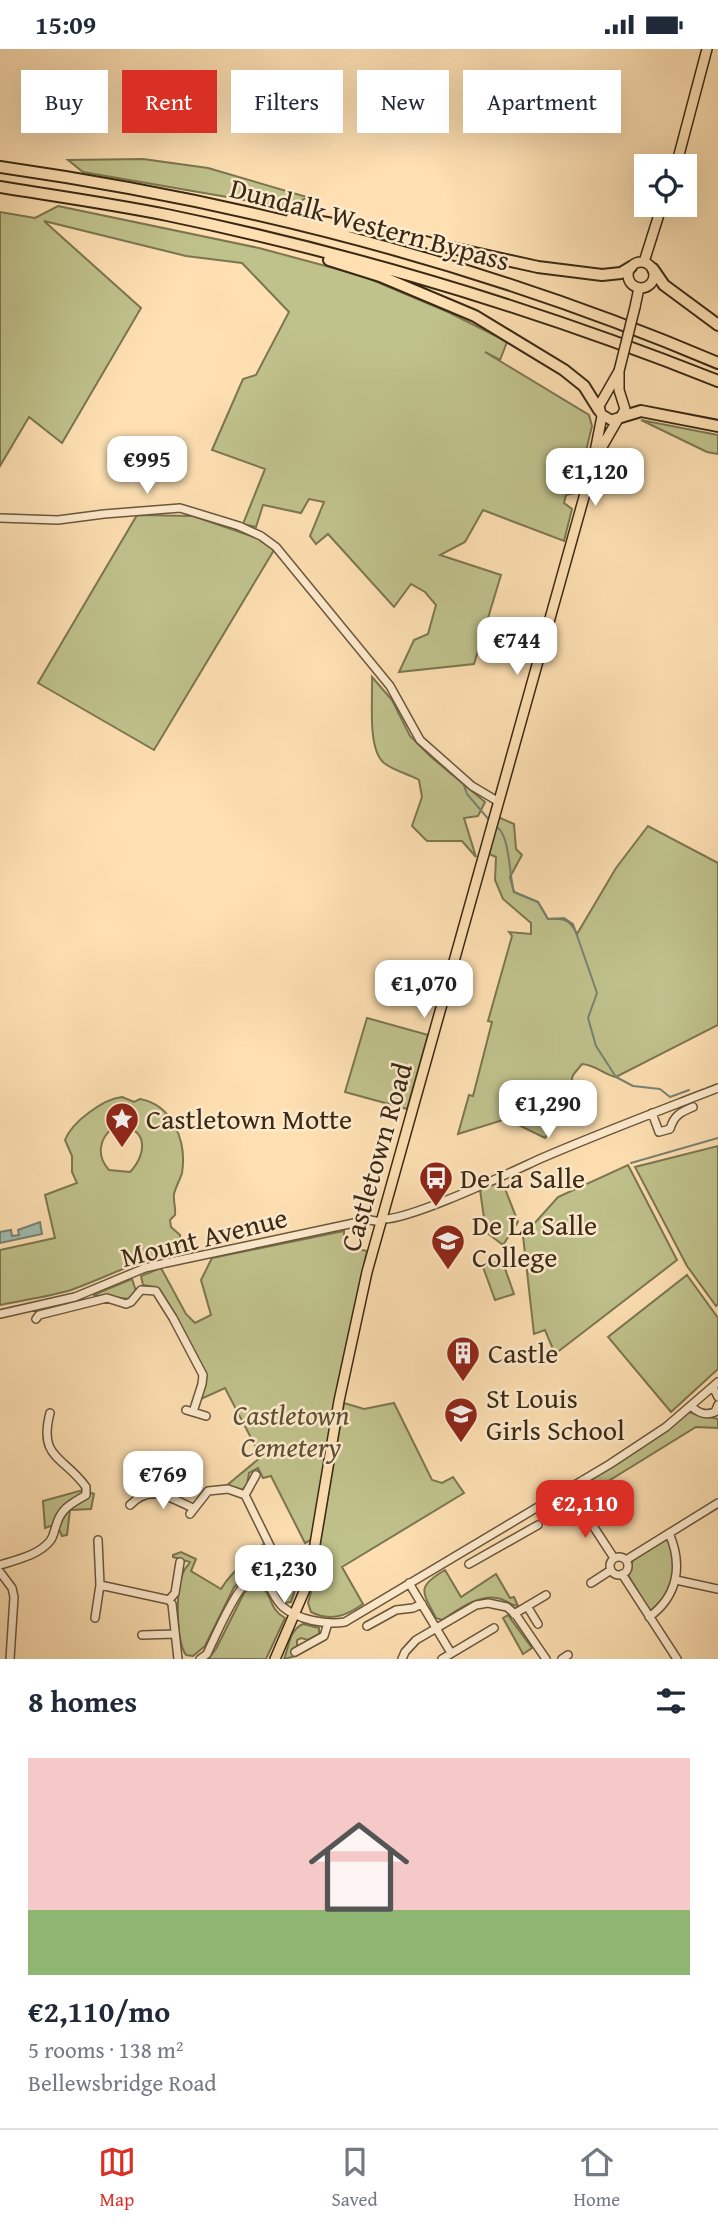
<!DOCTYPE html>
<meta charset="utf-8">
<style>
body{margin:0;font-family:"Gentium Book Plus",serif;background:#f2f2f3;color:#1f2937;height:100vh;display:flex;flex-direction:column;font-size:26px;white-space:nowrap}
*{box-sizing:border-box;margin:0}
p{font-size:23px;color:#747a83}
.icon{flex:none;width:38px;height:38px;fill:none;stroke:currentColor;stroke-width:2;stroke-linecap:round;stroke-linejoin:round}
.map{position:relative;height:1610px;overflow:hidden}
.side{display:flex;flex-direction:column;background:#fff;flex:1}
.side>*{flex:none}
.banner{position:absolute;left:21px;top:21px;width:677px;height:63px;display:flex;gap:14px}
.fabs{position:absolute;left:634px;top:105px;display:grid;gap:14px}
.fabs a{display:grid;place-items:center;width:63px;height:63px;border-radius:0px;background:#fff;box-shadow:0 7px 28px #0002;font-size:35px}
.price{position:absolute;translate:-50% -60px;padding:0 16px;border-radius:14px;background:#fff;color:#222;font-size:23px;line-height:46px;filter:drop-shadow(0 2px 4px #0008)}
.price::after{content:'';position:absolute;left:50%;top:42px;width:21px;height:16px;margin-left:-10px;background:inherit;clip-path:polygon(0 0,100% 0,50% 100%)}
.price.active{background:#d93025;color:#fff}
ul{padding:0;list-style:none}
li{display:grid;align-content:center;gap:14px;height:371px;padding:0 28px}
li span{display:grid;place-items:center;height:217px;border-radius:0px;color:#555}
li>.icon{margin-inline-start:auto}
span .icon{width:126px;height:126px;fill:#fffc;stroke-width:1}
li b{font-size:30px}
h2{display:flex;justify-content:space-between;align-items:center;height:84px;padding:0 28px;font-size:30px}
.tag{padding:0 24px;border-radius:0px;background:#fff;box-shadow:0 7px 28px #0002;font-size:24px;line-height:63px}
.tag.active{background:#d93025;color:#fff}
.status{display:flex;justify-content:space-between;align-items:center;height:49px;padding:0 35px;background:#fff;direction:ltr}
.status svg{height:19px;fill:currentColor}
.tab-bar{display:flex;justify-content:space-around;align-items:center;height:98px;border-top:2px solid #e0e1e3;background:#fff;font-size:19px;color:#747a83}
.tab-bar a{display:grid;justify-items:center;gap:4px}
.tab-bar .active{color:#d93025}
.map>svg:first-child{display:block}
</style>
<div class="status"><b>15:09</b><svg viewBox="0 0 49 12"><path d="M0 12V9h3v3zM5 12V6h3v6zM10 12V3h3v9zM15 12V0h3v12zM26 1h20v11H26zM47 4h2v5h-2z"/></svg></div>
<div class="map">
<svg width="718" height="1610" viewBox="0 0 718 1610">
<rect width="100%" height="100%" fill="#fee0b3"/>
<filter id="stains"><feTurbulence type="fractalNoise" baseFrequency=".00286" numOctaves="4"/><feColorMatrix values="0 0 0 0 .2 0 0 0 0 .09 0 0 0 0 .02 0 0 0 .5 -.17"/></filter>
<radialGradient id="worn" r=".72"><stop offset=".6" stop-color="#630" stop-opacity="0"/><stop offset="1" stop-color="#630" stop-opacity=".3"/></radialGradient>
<path fill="#c0c28c" stroke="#7c7650" stroke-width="2" fill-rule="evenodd" d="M143 110 208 119 307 148 290 159 83 123 68 111Z
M58 157 259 199 363 227 448 263 500 289 507 293 500 311 485 303 589 366 592 377 576 444 566 446 564 454 572 460 564 492 483 461 465 493 440 506 501 526 474 615 399 623 414 591 428 585 436 556 425 543 411 535 394 558 328 485 316 495 310 487 324 453 309 450 301 464 263 456 256 478 243 475 265 420 212 401 243 330 256 326 289 263 242 214 186 207 44 172 141 259 62 394 29 368 0 417V163L35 169Z
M641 371 718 386V405L707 403Z
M137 466 193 467 257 489 274 501 154 701 38 634Z
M372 628 392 651 410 687 431 708 485 753 478 767 464 769 476 808 462 792H427L412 777 422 748 419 731C409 725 394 722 384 714 367 700 373 650 372 628Z
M498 768 514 775 516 800 522 806 510 828 514 843 538 853 548 870C564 869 570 870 577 885L616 819 648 777 718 814V976L616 1028C603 1025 596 1016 582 1015L573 1026 562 1068 545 1089 506 1070 458 1085 469 1046 473 1047 492 973 488 972 512 887 509 883 531 885V874L503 850 495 831 496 808 489 805Z
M367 969 428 986 407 1060 345 1043Z
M122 1048 134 1053 140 1050C173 1056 187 1093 182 1124 180 1131 176 1137 174 1145 173 1151 176 1159 175 1166L170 1171 171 1178 180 1186V1202C142 1209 107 1228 71 1241 48 1248 23 1251 0 1256V1201L55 1189 45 1146 77 1134 72 1123V1107L65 1091C72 1073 103 1050 122 1048ZM114 1078C147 1075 149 1103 130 1123L109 1121C96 1107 99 1089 114 1078Z
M718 1097V1255L716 1257 687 1217 635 1118Z
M628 1116 677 1211 555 1305 545 1281 534 1285 523 1187 558 1148Z
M502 1132 518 1173 503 1196 486 1183 480 1141Z
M344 1182V1197L367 1202 339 1330 312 1490 305 1494 271 1427 263 1429 258 1419 249 1424 247 1436 242 1441 226 1437 261 1408 225 1339 201 1350 206 1333V1325L161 1243 154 1238 143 1236 141 1227 161 1219 186 1265 195 1274 211 1266 201 1231 212 1209Z
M502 1211 514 1245 495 1251 483 1218Z
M687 1226 718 1269V1320L671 1363 608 1288Z
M132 1230 136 1242 130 1250 93 1246Z
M344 1354 364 1360 394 1354 432 1431 442 1434 453 1428 464 1444 342 1518 363 1555C346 1567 330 1573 311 1563L308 1554 319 1515 317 1512Z
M689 1363 718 1370V1379L696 1378 602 1436 596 1472 585 1460 588 1451 587 1432Z
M83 1441 94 1445 91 1460 70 1461 67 1486 62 1487 58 1478 53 1476 45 1479 43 1452Z
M558 1455 569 1461 580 1463 589 1476 539 1464 550 1456Z
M665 1490 670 1493C678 1522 674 1540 653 1562L649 1561 628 1526 633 1511Z
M265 1493C285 1528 251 1521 234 1538L205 1597 193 1607 186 1606C176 1592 175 1539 184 1522 185 1519 188 1517 190 1513L173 1508V1506L181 1503 196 1510 191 1522 221 1540C235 1517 250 1513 265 1493Z
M303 1505 306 1508 291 1553 285 1554 278 1541V1518Z
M445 1521 461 1548 496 1525 510 1549 514 1548 518 1557C510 1556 505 1550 497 1549 477 1546 458 1561 442 1571L436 1569C422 1542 416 1538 445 1521Z
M251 1538H262C274 1549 268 1559 285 1569L266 1610H208L216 1600 244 1544Z
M508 1566 532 1599 523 1605 503 1569Z
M303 1575 319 1579V1585L308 1591 301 1589 297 1591V1597L293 1600 296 1607 284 1610C289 1598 289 1581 303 1575Z"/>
<path fill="#a0bdb0" stroke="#778272" stroke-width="2" d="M40 1173 42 1185 0 1194V1183L11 1181 12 1187 19 1186 18 1181Z"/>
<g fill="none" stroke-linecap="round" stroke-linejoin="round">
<path stroke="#778272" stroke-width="2" d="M463 734 467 745 490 772
M497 778C510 787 509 826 514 843L538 853 548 870 564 869 573 875 597 944 588 969 596 997 616 1028 633 1037 660 1040 670 1048 689 1041
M631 1114 718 1089"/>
<g stroke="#6a573c" stroke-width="10">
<path id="minor" d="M0 469 58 471 104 465 180 459 239 477 261 487 276 498 390 637 420 691 472 737 499 753
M652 1064 659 1083 670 1080C674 1066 681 1063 693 1058
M381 1170C407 1173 513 1122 542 1109 600 1084 659 1062 718 1039
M0 1265 75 1248 145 1219 166 1214 354 1174 370 1171 381 1173
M36 1270 39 1266 107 1249 126 1255 131 1253 141 1241 156 1242 173 1269 203 1326 202 1335 193 1363
M713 1338 718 1348
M691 1357C698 1364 705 1367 715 1363L718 1356
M186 1361 206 1367
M245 1446 256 1426
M557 1447 566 1457 577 1458 581 1456 585 1445 583 1431
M130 1456C151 1434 170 1449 193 1459
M580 1457 614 1509
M190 1465 208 1442 228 1440 245 1446 272 1501 273 1513 267 1534
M610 1517a9 9 0 1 1 18 0a9 9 0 1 1-18 0Z
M626 1511 718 1454
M469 1515 538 1476
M0 1516C16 1511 39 1506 50 1492 54 1487 54 1482 56 1477 61 1459 71 1455 86 1446V1438C64 1407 38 1410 50 1364
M0 1523 12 1539 14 1548 10 1610
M622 1525 677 1610
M676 1531 718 1540
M409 1534 451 1604
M591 1534 611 1521
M100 1536 169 1551 172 1555 178 1610
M169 1551 175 1544 180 1513
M527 1557 538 1575
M514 1565 546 1546
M649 1568C678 1547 683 1516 669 1484
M95 1569 100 1536 98 1491
M367 1577 396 1561 413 1559 422 1555
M142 1586 175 1585
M295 1603 324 1587 328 1574
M200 1610 207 1605C213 1592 235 1542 245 1536 252 1532 259 1533 267 1534 272 1541 276 1552 283 1558 298 1571 326 1576 345 1573L610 1415 666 1378 718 1333
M402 1610 405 1603 416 1591 476 1556 488 1554 507 1558 516 1566 546 1610
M442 1610 494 1579
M562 1610 568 1606"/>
</g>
<g stroke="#392914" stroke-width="12">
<path id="major" d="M676 117 707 0
M628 226a13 13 0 1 1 26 0a13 13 0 1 1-26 0Z
M644 213 662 156
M635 258 639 239
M619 322V341L625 360 621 368 611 371 601 365 599 357Z
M599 403 618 370
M275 1610 309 1531 339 1352 367 1223 591 423 602 367"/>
</g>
<g stroke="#392914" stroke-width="14">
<path id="highway" d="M0 118C245 153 490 217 718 314
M0 138C56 147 112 155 167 166 355 205 540 261 718 332
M292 168 380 183 538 218 602 226 621 224 631 218
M329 211 380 227 475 267 564 321 584 337 599 361
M653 220 664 236 718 276
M621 368 641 362 718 377"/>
</g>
<use href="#minor" stroke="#feebce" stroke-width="7"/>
<use href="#major" stroke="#fee0b3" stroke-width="9"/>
<use href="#highway" stroke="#fee0b3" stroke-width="10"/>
<g stroke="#392914" stroke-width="12" stroke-linecap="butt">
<path id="major-bridge" d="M619 322 635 258"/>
</g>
<use href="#major-bridge" stroke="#fee0b3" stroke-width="9"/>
</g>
<defs>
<g id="sight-pin" transform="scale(1.75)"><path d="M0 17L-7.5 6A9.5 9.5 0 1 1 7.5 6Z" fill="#8f2418" stroke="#feebce"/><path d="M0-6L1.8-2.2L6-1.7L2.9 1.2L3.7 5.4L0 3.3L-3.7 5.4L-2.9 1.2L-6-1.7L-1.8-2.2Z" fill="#fff"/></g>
<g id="bus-pin" transform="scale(1.75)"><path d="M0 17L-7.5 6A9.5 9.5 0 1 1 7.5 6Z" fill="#8f2418" stroke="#feebce"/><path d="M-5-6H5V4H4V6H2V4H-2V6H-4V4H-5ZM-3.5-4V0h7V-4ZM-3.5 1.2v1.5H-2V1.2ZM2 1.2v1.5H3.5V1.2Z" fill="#fff"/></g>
<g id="school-pin" transform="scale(1.75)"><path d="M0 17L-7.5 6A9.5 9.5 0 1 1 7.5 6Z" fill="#8f2418" stroke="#feebce"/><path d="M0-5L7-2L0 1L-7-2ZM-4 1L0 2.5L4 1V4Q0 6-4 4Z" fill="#fff"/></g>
<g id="building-pin" transform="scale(1.75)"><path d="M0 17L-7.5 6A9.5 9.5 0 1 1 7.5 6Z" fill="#8f2418" stroke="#feebce"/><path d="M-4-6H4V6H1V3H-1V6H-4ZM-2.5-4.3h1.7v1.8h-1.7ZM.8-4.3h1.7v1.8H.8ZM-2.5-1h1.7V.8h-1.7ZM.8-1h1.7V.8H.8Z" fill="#fff"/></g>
</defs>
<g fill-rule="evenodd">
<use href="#sight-pin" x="122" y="1070"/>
<use href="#bus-pin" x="436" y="1129"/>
<use href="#school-pin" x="448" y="1192"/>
<use href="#building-pin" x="463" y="1304"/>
<use href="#school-pin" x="461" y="1365"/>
</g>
<g text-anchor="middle" stroke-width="5" stroke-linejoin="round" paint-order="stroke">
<g font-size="28" fill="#392914" stroke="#feebce">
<text transform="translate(370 175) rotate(15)" y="10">Dundalk Western Bypass</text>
<text transform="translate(376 1108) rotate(-74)" y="10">Castletown Road</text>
<text transform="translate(204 1188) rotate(-14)" y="10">Mount Avenue</text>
</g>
<g font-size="28" fill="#392914" stroke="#feebce" text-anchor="start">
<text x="146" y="1080">Castletown Motte</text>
<text x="460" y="1139">De La Salle</text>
<text x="472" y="1186">De La Salle<tspan x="472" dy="32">College</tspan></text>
<text x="488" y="1314">Castle</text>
<text x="486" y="1359">St Louis<tspan x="486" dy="32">Girls School</tspan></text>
</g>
<g font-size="28" font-style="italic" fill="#5b4f32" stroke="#feebce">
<text x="291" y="1376">Castletown<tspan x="291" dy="32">Cemetery</tspan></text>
</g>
</g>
<rect width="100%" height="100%" filter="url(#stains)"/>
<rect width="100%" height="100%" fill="url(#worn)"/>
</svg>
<div class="fabs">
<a><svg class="icon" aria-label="locate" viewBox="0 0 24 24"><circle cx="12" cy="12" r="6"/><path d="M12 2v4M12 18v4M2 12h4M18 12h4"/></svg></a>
</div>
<b class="price" style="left:147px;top:447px">€995</b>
<b class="price" style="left:595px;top:459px">€1,120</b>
<b class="price" style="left:517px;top:628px">€744</b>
<b class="price" style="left:424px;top:971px">€1,070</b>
<b class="price" style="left:548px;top:1091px">€1,290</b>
<b class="price" style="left:163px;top:1462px">€769</b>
<b class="price active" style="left:585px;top:1491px">€2,110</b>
<b class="price" style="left:284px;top:1556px">€1,230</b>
<div class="banner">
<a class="tag">Buy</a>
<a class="tag active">Rent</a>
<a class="tag">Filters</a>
<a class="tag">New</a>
<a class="tag">Apartment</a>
</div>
</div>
<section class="side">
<h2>8 homes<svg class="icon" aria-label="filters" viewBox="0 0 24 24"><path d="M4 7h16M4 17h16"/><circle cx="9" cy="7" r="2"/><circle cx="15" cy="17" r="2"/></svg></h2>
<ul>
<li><span style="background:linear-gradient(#f6c9c9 70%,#8fb573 0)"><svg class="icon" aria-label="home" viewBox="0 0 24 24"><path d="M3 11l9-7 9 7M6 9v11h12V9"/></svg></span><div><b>€2,110/mo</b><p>5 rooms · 138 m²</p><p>Bellewsbridge Road</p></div></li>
</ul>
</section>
<nav class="tab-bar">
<a class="active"><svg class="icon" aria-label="map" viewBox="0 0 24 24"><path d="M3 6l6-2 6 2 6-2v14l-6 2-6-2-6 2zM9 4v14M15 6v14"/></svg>Map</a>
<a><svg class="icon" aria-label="saved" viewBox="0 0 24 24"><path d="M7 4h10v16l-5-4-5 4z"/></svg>Saved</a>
<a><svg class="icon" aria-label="home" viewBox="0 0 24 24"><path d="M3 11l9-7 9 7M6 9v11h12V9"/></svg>Home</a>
</nav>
